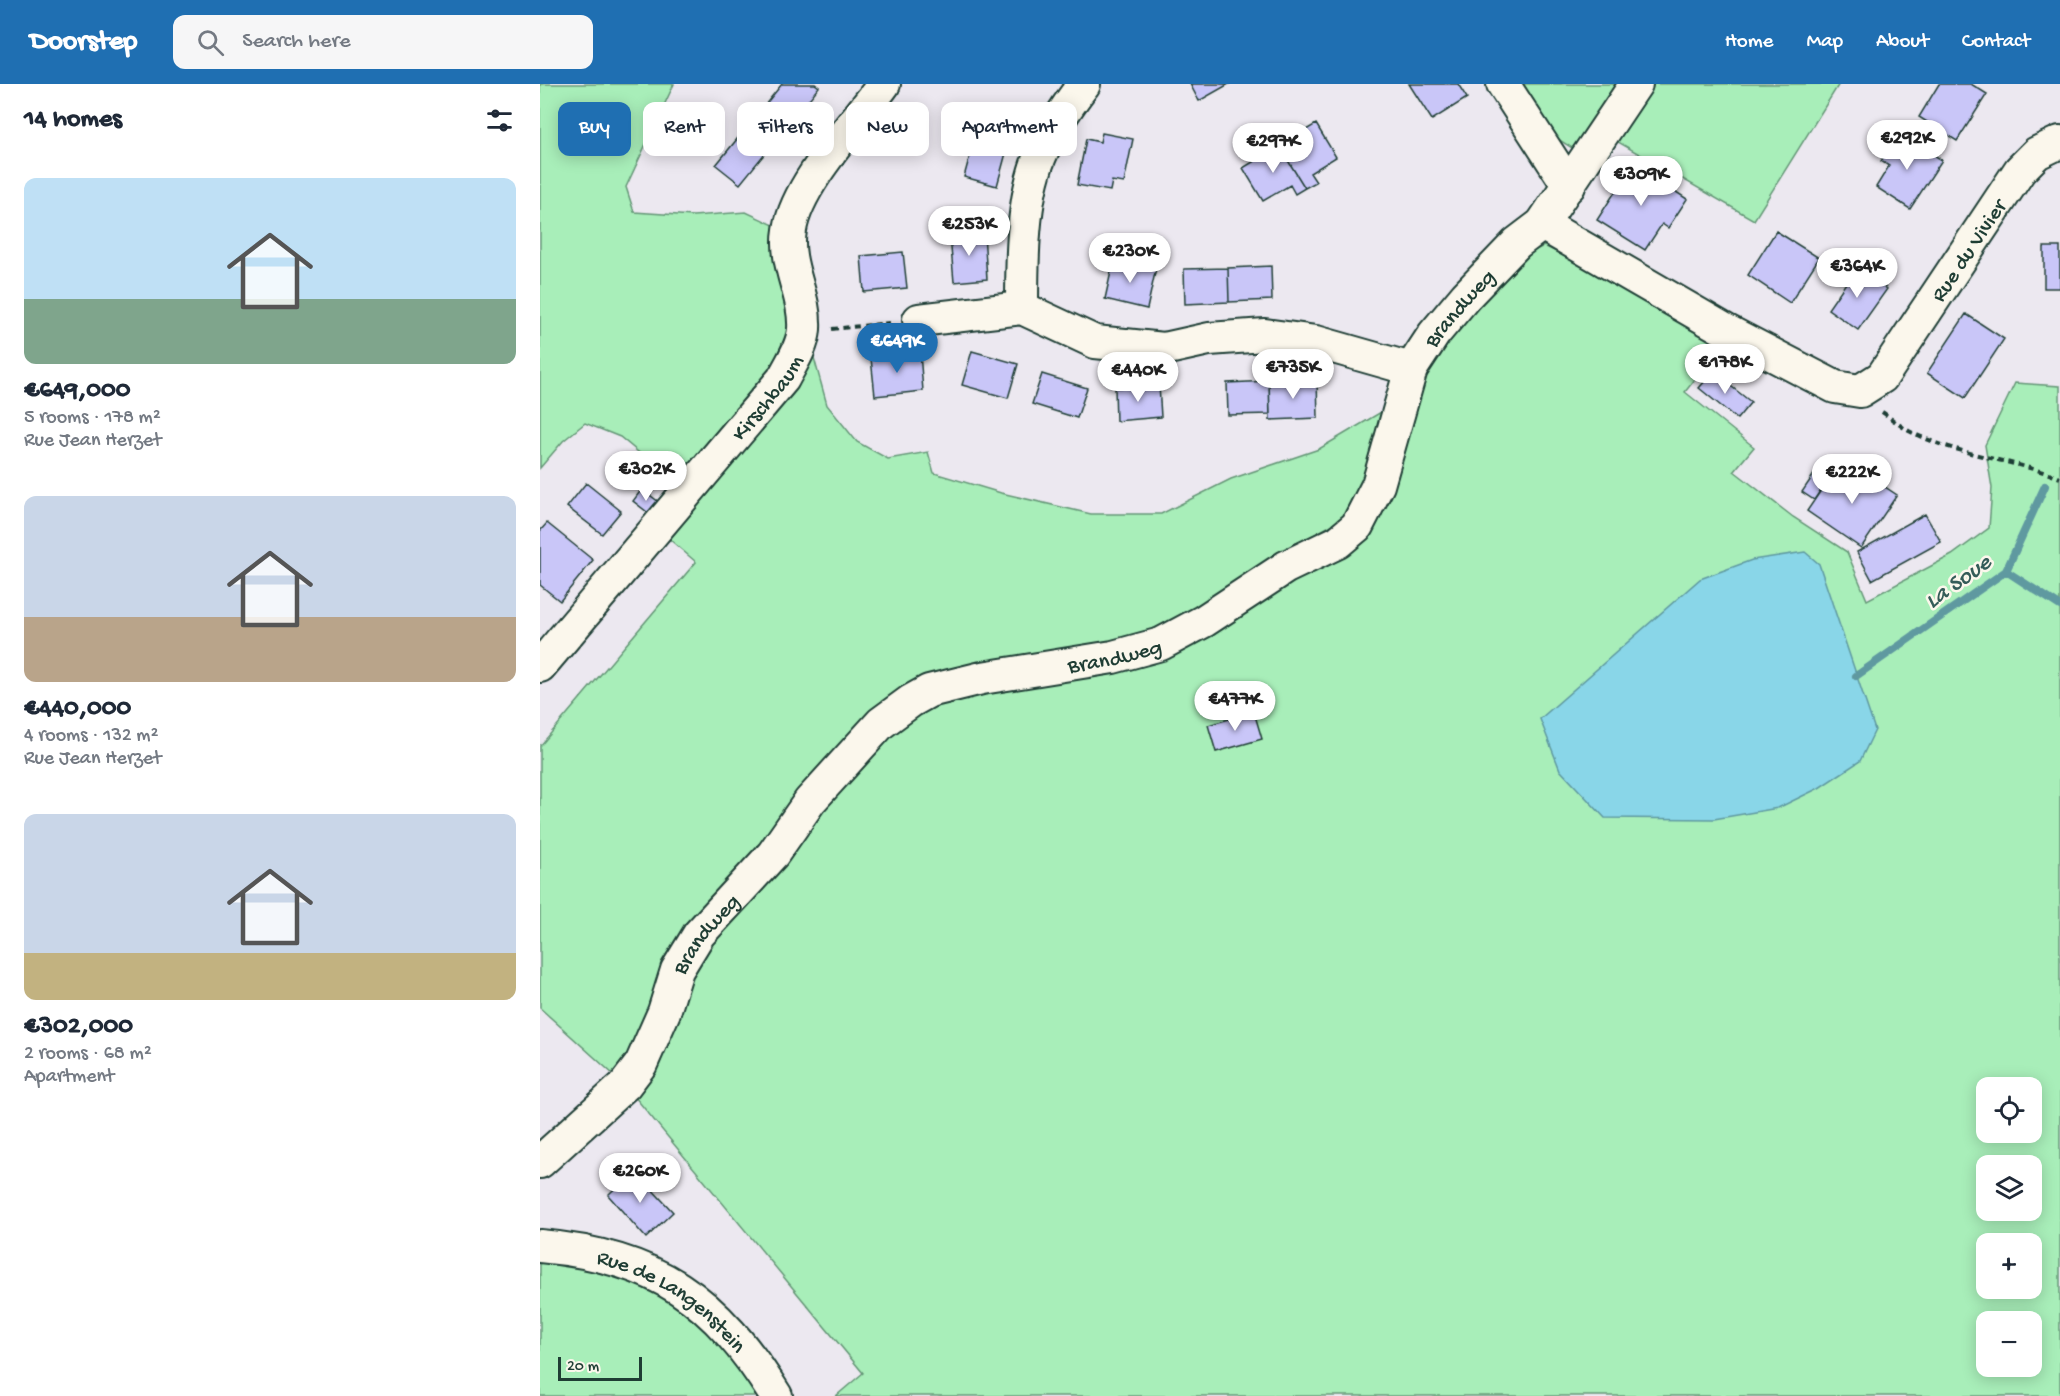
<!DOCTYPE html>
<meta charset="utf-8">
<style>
body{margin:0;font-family:"Gochi Hand",sans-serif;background:#f6f6f7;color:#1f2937;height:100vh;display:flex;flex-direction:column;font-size:22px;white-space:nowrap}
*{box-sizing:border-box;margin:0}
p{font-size:20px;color:#747a83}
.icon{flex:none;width:33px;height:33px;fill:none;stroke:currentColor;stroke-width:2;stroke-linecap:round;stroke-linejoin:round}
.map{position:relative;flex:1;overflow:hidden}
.details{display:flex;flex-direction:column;background:#fff;width:540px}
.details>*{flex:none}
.hud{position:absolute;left:18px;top:18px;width:570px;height:54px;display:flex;gap:12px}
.fabs{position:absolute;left:1436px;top:993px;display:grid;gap:12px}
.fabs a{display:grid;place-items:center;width:66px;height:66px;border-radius:12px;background:#fff;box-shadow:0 3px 15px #0003;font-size:30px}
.scale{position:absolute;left:18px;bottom:15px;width:84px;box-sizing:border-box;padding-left:6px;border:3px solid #1f3d34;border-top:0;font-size:16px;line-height:21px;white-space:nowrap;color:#1f3d34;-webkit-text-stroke:4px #fbf7ec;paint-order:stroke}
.price{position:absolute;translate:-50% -51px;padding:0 14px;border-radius:21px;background:#fff;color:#222;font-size:20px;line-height:39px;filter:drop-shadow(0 2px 3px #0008)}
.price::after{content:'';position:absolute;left:50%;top:36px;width:18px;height:14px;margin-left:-9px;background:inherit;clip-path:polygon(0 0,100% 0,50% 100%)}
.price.current{background:#1f6fb2;color:#fff}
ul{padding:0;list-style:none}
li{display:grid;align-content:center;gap:12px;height:318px;padding:0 24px}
li span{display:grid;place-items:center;height:186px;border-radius:12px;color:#555}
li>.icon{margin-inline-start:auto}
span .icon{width:108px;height:108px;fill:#fffc;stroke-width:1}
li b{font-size:26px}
h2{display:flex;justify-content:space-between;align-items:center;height:72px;padding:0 24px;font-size:26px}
.pill{padding:0 21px;border-radius:12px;background:#fff;box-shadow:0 3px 15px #0003;font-size:21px;line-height:54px}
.pill.current{background:#1f6fb2;color:#fff}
header{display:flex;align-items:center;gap:36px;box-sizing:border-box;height:84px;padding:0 30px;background:#1f6fb2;color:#fff}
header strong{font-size:28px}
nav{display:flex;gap:33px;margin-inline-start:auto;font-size:21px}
.search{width:420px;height:54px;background:#f6f6f7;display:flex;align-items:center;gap:15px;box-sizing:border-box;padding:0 21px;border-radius:12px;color:#747a83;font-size:22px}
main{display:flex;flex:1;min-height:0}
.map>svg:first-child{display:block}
</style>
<header>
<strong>Doorstep</strong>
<div class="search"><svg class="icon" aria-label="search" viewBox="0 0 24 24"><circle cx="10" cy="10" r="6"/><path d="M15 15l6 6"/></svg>Search here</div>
<nav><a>Home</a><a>Map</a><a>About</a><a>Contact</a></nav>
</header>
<main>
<section class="details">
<h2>14 homes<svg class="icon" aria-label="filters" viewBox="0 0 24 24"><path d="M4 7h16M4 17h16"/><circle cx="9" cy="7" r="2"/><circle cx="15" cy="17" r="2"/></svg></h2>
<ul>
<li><span style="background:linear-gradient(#bfe0f5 65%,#7fa58c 0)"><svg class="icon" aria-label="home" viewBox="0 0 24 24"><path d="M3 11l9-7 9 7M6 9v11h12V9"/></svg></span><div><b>€649,000</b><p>5 rooms · 178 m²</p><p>Rue Jean Herzet</p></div></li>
<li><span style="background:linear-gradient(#c9d6e8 65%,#b9a48a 0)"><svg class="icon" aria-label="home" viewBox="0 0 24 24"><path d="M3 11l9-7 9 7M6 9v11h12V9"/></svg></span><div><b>€440,000</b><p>4 rooms · 132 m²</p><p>Rue Jean Herzet</p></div></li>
<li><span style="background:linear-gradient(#c9d6e8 75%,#c2b280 0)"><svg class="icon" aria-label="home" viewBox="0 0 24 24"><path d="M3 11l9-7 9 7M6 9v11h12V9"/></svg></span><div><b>€302,000</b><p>2 rooms · 68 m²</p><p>Apartment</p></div></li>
</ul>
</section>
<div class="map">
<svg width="1520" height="1312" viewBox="0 0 1520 1312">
<rect width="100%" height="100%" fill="#ece8f0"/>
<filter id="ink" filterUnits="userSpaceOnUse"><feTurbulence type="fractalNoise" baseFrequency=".0167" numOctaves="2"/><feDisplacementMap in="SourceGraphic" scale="12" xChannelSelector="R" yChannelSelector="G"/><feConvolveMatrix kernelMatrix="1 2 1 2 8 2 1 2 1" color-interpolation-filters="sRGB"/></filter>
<g filter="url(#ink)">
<path fill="#a8eeb9" stroke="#649676" stroke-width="1.5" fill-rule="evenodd" d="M0 0H134L86 103 94 128 153 132 206 128 238 143 287 321 317 358 348 375 388 368 394 389 461 409 551 430H621L691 395 779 365 853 321 834 378 806 433 717 482 678 512 573 573 785 476 902 259 984 171 1004 162 1065 191 1183 260 1145 308 1214 363 1194 387 1253 433 1307 468 1327 516 1412 471 1449 444 1452 404 1445 361 1475 299 1520 302V1312H296L323 1289 85 1001 0 924V662L156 478 128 454 157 417 80 353 45 339 23 357 0 384ZM1446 1004H1491V1048H1446ZM1446 1082H1491V1126H1446ZM1446 1160H1491V1204H1446ZM1446 1238H1491V1282H1446Z
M980 0H1299L1214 136 1061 48 1032 64 1013 52Z
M0 1177 64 1188 111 1202 164 1236 227 1312H0Z"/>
<path fill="#89d6e8" stroke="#5f99a0" stroke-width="1.5" d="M1265 468 1279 480 1335 646 1320 677 1279 704 1238 724 1174 735 1065 734 1020 686 1000 635 1160 495 1212 476Z"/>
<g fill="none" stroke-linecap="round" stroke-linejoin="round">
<path stroke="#5f99a0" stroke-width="8" d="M1466 487 1520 522
M1316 592 1466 487 1505 402"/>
</g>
<path fill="#c9c6f8" stroke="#1f3d34" stroke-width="1.5" d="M242 0H275L279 3 200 100 176 81Z
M650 0H689L659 17Z
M869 0H918L927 14 892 36Z
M1399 0H1431L1447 10 1417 57 1379 33Z
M776 40 796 73 770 89 776 98 765 104 739 62Z
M436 49 469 58 457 102 424 93Z
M562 49 593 55 584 99 572 97 570 107 537 101 546 55 560 58Z
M1359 49 1402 76 1370 125 1336 103 1349 82 1341 77Z
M739 62 765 104 755 110 750 101 723 117 703 84Z
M1093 80 1147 115 1128 144 1122 140 1105 166 1057 136Z
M1236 147 1279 174 1250 219 1208 191Z
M444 149 447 195 414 198 410 152Z
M1504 163H1520V204H1504Z
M363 168 367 204 324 208 321 172Z
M574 174 616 184 607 225 565 215Z
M731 182 732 216 689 218 688 184Z
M1317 183 1347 205 1318 246 1288 225Z
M688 184 689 218 645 220 644 185Z
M1426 230 1464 255 1425 314 1387 289Z
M432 267 478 280 468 314 422 301Z
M380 269 383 307 335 312 331 274Z
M1173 288 1211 318 1197 335 1159 304Z
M502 290 547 304 537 334 492 320Z
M777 296 778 334 730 336 729 297Z
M729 297 730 330 688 331 687 299Z
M619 301 621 333 576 337 575 304Z
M1312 381 1357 411 1321 464 1267 427 1294 387 1304 393Z
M1279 383 1291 391 1274 416 1262 408Z
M46 399 81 427 62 450 27 423Z
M102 405 120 419 111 431 93 417Z
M1385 430 1401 458 1332 496 1317 468Z
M7 439 53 476 20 517 0 501V447Z
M714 628 722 655 676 668 668 641Z
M94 1086 133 1128 106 1154 68 1111Z"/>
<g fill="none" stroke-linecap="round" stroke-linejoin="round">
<g stroke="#1f3d34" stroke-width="36">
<g id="minor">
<path d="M963 0 1029 102"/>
<path id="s1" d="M1002 140 1187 247 1295 303 1320 307 1342 293 1480 86 1497 69 1520 58"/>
<path d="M482 224C482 177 482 115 500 72 511 46 527 22 544 0"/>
<path d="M379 236 482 224 555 258 624 265 669 255 725 251 776 258 871 285"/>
<path id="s2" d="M0 582 243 295C251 280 263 262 264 245 266 211 244 181 250 146 257 99 316 39 344 0"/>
<path id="s3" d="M0 1078 85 1001 101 980 124 928 137 886 159 850 233 770 270 717 341 639 371 617 389 607 442 594 573 573 621 560 664 537 746 483 798 458 817 442 838 401 871 285 894 250 926 212 977 159 1002 140 1096 0"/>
<path id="s4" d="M0 1162C116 1172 176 1215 236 1312"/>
</g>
</g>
<path stroke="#1f3d34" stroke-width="4" stroke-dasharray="6 4.5" stroke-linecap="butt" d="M292 245 350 239
M1342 328C1351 334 1360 342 1369 347 1415 371 1471 375 1520 394"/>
<use href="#minor" stroke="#fbf7ec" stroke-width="32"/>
</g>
</g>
<g text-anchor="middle" stroke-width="5" stroke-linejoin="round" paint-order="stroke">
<g font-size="22" fill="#1f3d34" stroke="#fbf7ec">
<text dy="8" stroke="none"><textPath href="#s1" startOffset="540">Rue du Vivier</textPath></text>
<text dy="8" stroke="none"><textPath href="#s3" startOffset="1332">Brandweg</textPath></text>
<text dy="8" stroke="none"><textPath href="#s2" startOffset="352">Kirschbaum</textPath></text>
<text dy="8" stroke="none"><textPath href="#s3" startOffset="810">Brandweg</textPath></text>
<text dy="8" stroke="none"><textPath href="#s3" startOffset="288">Brandweg</textPath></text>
<text dy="8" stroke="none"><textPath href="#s4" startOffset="147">Rue de Langenstein</textPath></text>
</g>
<g font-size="24" font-style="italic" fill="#345c58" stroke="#fbf7ec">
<text transform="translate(1417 496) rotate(-36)" y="8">La Soue</text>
</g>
</g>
</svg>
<div class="fabs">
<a><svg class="icon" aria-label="locate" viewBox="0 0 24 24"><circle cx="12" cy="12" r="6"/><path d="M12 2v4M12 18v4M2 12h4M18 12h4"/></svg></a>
<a><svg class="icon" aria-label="layers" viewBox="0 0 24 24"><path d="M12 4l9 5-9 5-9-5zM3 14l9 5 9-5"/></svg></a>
<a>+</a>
<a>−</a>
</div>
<div class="scale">20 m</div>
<b class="price" style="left:1367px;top:87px">€292K</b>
<b class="price" style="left:733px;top:90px">€297K</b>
<b class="price" style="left:1101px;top:123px">€309K</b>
<b class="price" style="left:429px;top:173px">€253K</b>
<b class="price" style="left:590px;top:200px">€230K</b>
<b class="price" style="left:1317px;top:215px">€364K</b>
<b class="price current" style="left:357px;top:290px">€649K</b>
<b class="price" style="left:1185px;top:311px">€178K</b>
<b class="price" style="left:753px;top:316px">€735K</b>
<b class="price" style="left:598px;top:319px">€440K</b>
<b class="price" style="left:106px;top:418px">€302K</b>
<b class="price" style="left:1312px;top:421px">€222K</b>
<b class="price" style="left:695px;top:648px">€477K</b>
<b class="price" style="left:100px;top:1120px">€260K</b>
<div class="hud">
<a class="pill current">Buy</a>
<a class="pill">Rent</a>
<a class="pill">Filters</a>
<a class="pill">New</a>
<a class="pill">Apartment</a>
</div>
</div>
</main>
